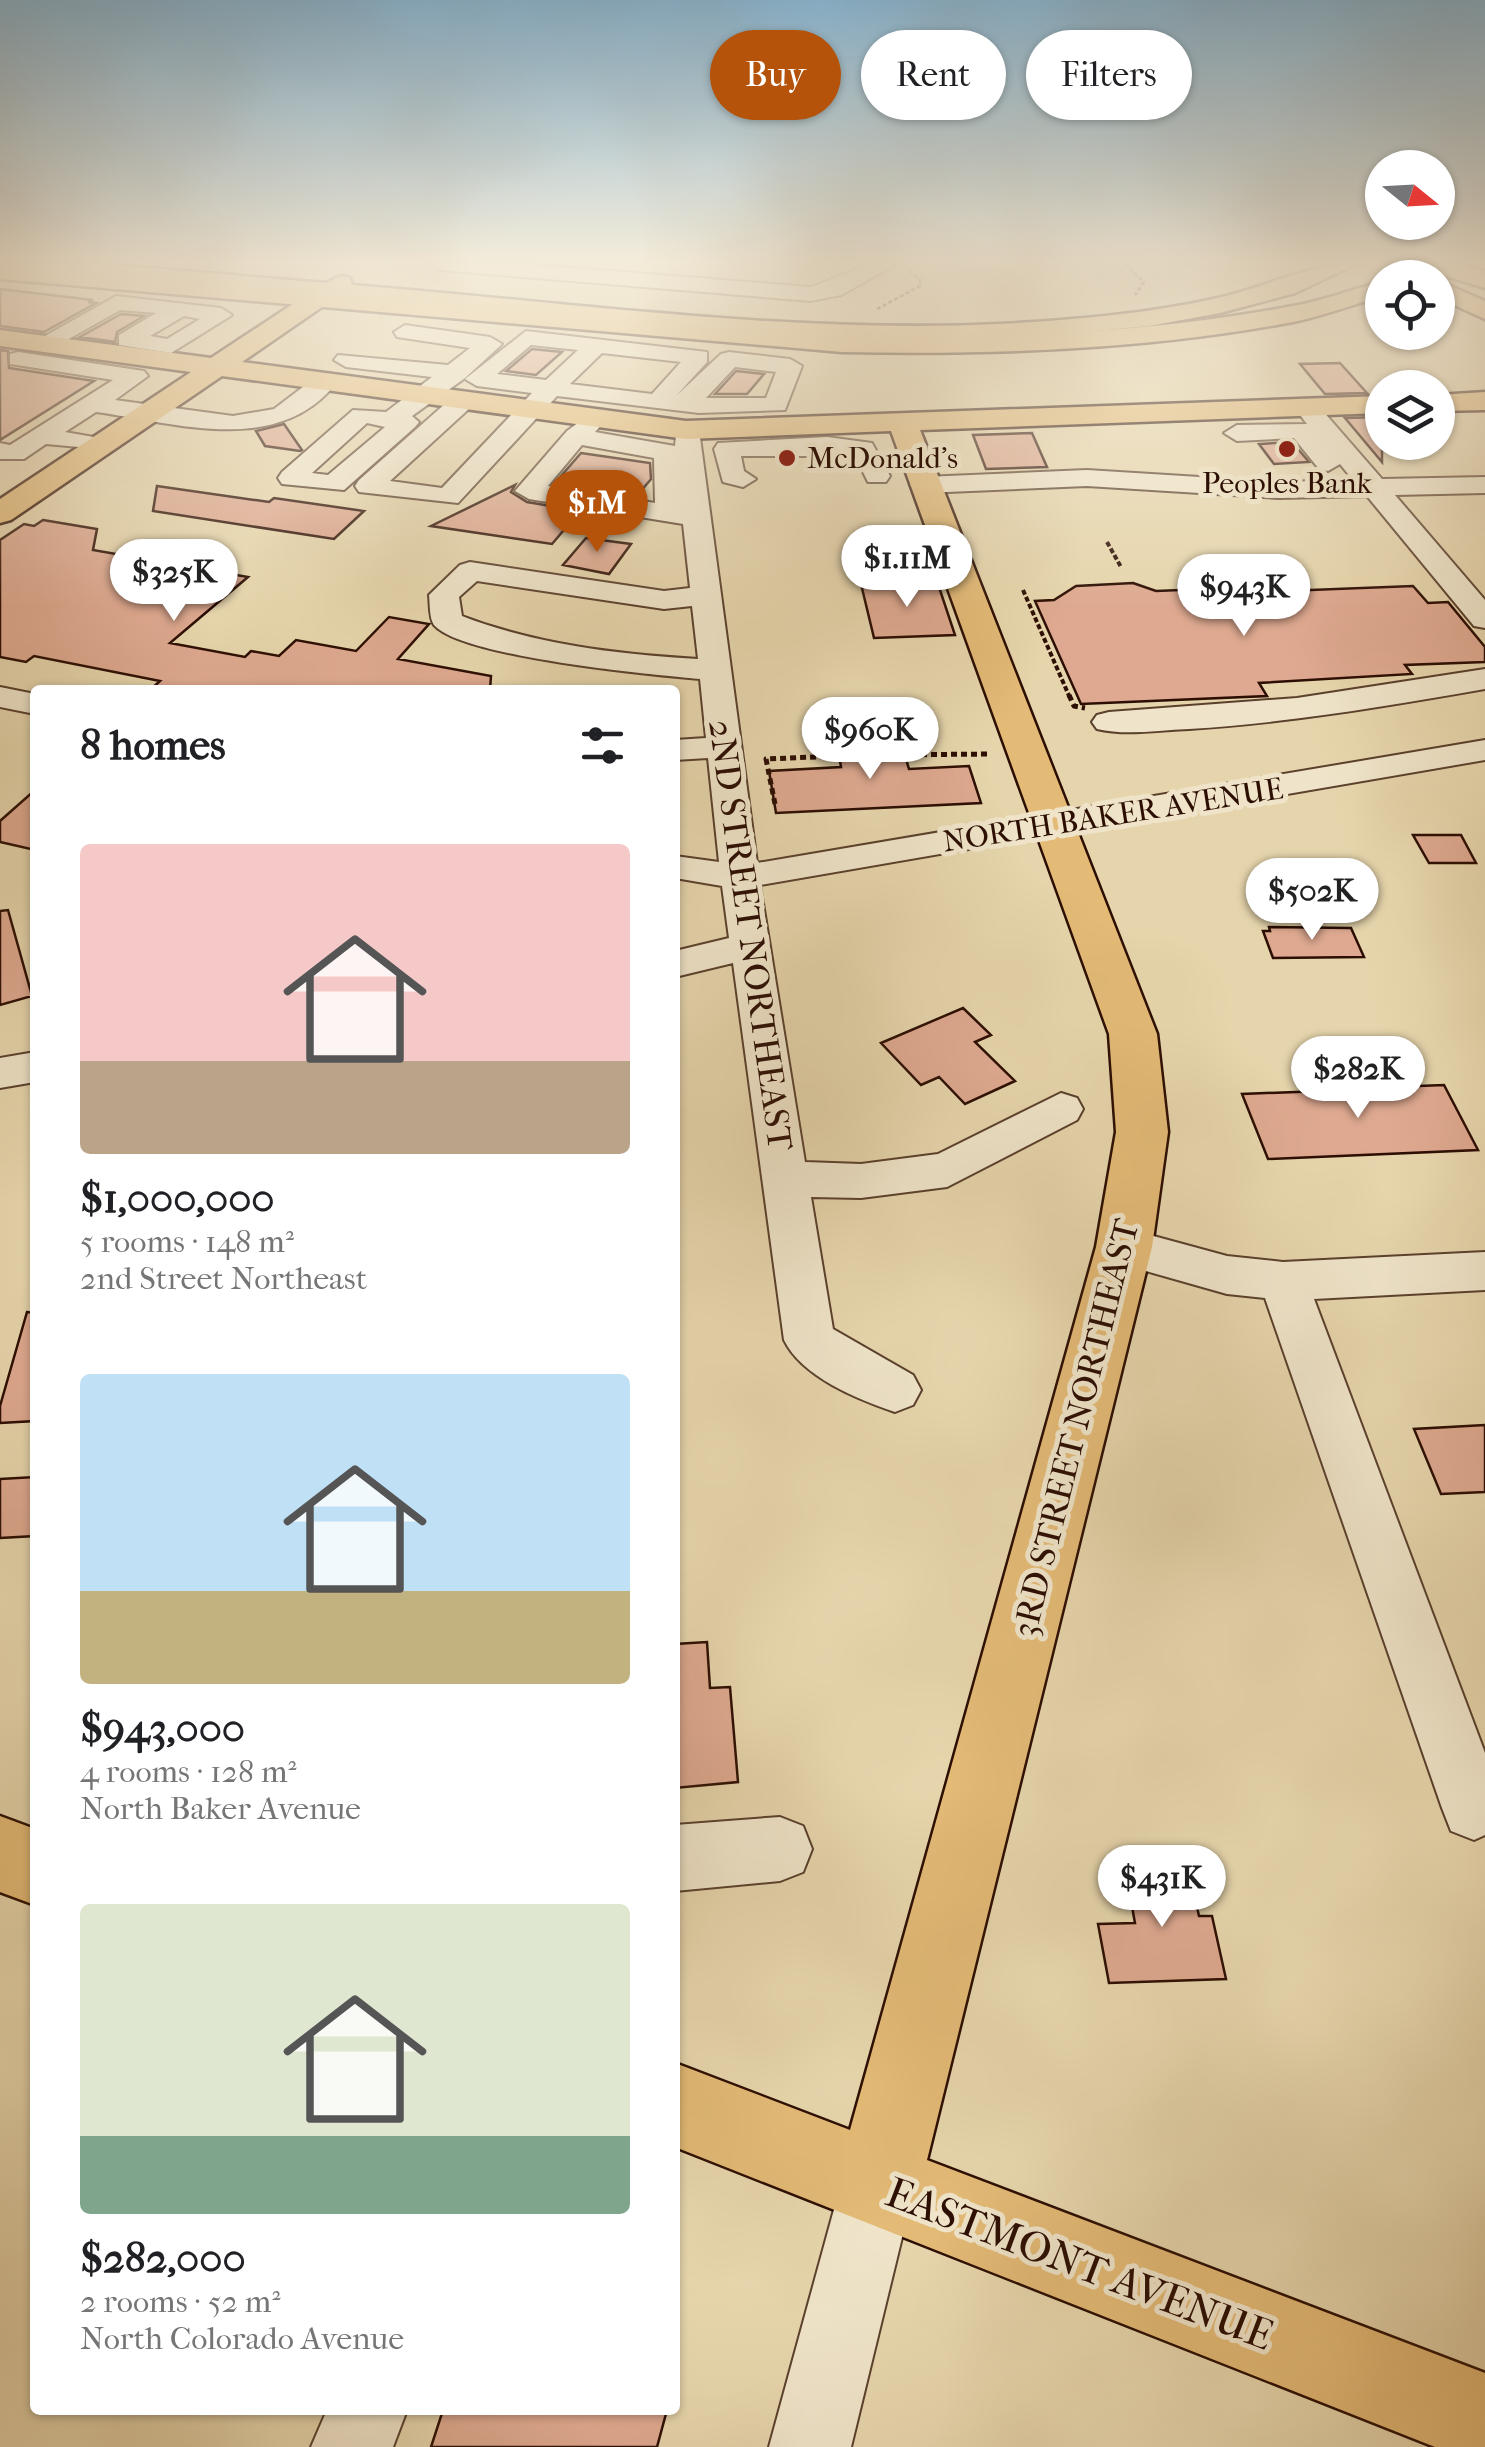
<!DOCTYPE html>
<meta charset="utf-8">
<style>
body{margin:0;font-family:"IM FELL French Canon",serif;background:#f6f6f6;color:#202124;height:100vh;display:flex;flex-direction:column;font-size:38px;white-space:nowrap}
*{box-sizing:border-box;margin:0}
p{font-size:32px;color:#757577}
.icon{flex:none;width:55px;height:55px;fill:none;stroke:currentColor;stroke-width:2;stroke-linecap:round;stroke-linejoin:round}
.map{position:relative;flex:1;overflow:hidden}
.side{position:absolute;left:30px;top:685px;width:650px;height:1730px;display:flex;flex-direction:column;background:#fff;border-radius:10px;box-shadow:0 2px 8px #0004}
.side>*{flex:none}
.banner{position:absolute;left:710px;top:30px;width:625px;height:90px;display:flex;gap:20px}
.needle{width:65px;rotate:108deg}
.controls{position:absolute;left:1365px;top:150px;display:grid;gap:20px}
.controls a{display:grid;place-items:center;width:90px;height:90px;border-radius:50%;background:#fff;box-shadow:0 2px 8px #0004;font-size:50px}
.price{position:absolute;translate:-50% -85px;padding:0 22px;border-radius:35px;background:#fff;color:#222;font-size:32px;line-height:65px;filter:drop-shadow(0 2px 5px #0008)}
.price::after{content:'';position:absolute;left:50%;top:60px;width:30px;height:22px;margin-left:-15px;background:inherit;clip-path:polygon(0 0,100% 0,50% 100%)}
.price.selected{background:#b45309;color:#fff}
ul{padding:0;list-style:none}
li{display:grid;align-content:center;gap:20px;height:530px;padding:0 50px}
li span{display:grid;place-items:center;height:310px;border-radius:10px;color:#555}
li>.icon{margin-inline-start:auto}
span .icon{width:180px;height:180px;fill:#fffc;stroke-width:1}
li b{font-size:42px}
h2{display:flex;justify-content:space-between;align-items:center;height:120px;padding:0 50px;font-size:42px}
.pill{padding:0 35px;border-radius:45px;background:#fff;box-shadow:0 2px 8px #0004;font-size:35px;line-height:90px}
.pill.selected{background:#b45309;color:#fff}
.map>svg:first-child{display:block}
</style>
<div class="map">
<svg width="1485" height="2447" viewBox="0 0 1485 2447">
<rect width="100%" height="100%" fill="#e6d5ac"/>
<filter id="stains"><feTurbulence type="fractalNoise" baseFrequency=".002" numOctaves="4"/><feColorMatrix values="0 0 0 0 .2 0 0 0 0 .09 0 0 0 0 .02 0 0 0 .5 -.17"/></filter>
<radialGradient id="worn" r=".72"><stop offset=".6" stop-color="#630" stop-opacity="0"/><stop offset="1" stop-color="#630" stop-opacity=".3"/></radialGradient>
<path fill="#dea990" stroke="#2c0e03" stroke-width="2.5" d="M0 289 93 300 88 302 96 303 44 332 0 326Z
M121 314 144 316 117 332 115 342 80 337Z
M532 349 562 352 536 375 506 371Z
M0 350 8 351 9 368 94 381 0 440Z
M1340 363 1367 393 1325 394 1300 364Z
M736 371 764 374 747 394H715Z
M1382 417V462L1345 418Z
M284 424 302 450 300 451 265 446 256 431Z
M1032 433 1047 467 986 469 973 435Z
M1292 442 1309 462 1274 464 1259 444Z
M581 453 650 463 651 479 641 491 555 483Z
M515 485 511 492 527 502 580 511 552 544 431 526Z
M157 486 269 502 274 498 364 511 334 539 153 511Z
M43 520 97 529 93 550 248 577 170 643 245 657 251 651 279 656 296 640 356 651 389 617 429 624 398 659 491 676 490 690H150L160 681 34 656 26 662 0 657V540L24 524 34 526Z
M586 538 631 544 609 574 563 565Z
M937 581 955 635 874 638 861 584Z
M1133 583 1156 591 1206 589 1232 598 1248 588 1266 597 1285 591 1413 586 1428 603 1448 602 1485 647V662L1405 665 1412 674 1259 683 1267 696 1081 704 1035 601 1054 600 1076 586Z
M876 731 883 760 906 759 909 769 969 766 981 803 776 813 769 771 841 767 835 732Z
M35 790V850L0 842V821Z
M1413 835H1461L1476 863H1429Z
M8 910 32 996 0 1005V911Z
M1269 927 1351 928 1364 957 1273 958 1263 931H1270Z
M963 1008 991 1035 975 1042 1015 1081 965 1104 939 1077 921 1085 881 1043Z
M1361 1080 1365 1088 1444 1085 1478 1150 1268 1159 1242 1094 1321 1091 1316 1081Z
M27 1312 35 1313V1421L0 1423V1406Z
M1485 1425V1492L1441 1494 1414 1429Z
M35 1477V1536L0 1538V1479Z
M707 1642 710 1688 730 1687 738 1782 675 1788V1644Z
M1187 1861 1199 1916H1212L1226 1979 1109 1983 1098 1924 1135 1923 1124 1863Z
M443 2410H667L657 2447H431Z"/>
<g fill="none" stroke-linecap="round" stroke-linejoin="round">
<g stroke="#5a402d" stroke-width="4">
<path id="minor" d="M430 264H522L811 287 870 264H897L841 295 811 301 440 270Z
M116 296 221 308 232 315 171 353 119 345V335L156 313 120 310 51 349 43 351 31 344ZM184 316 200 319 167 339 150 336Z
M405 325 490 337 502 344 465 378 412 416 419 422 415 427 344 490 282 484 278 478 282 472 353 410 386 412 432 377 346 367 334 360 338 355 448 365 470 348 397 337 394 332ZM367 423 385 427 328 475 312 473Z
M526 331 707 352V362L676 396 721 354 729 352 790 359 802 366 785 410 699 413 557 396 458 503 359 492 355 486 359 480 454 396H472L475 401 472 406 390 481 442 488 532 393 477 386 465 379ZM531 345 578 350 546 380 497 374ZM602 353 681 362 652 394 570 384ZM735 367 776 372 766 398H706Z
M18 352 144 371 148 376 115 400 233 416 274 409 316 377 325 375 337 382C279 457 176 423 96 412L65 432 111 440 115 445 111 450 46 444 24 459H0V443L10 445 113 380 10 364V354Z
M1306 400 1315 402 1382 479 1485 477V493L1395 495 1485 600V628L1474 626 1367 496 1279 498 1087 486 924 493 910 485 924 477 1087 470 1279 482 1353 480 1340 464 1328 471 1319 469 1294 438 1237 441 1224 433 1237 425 1307 424 1294 407Z
M594 411 607 419 595 432 675 446 677 425H695L699 430 757 863 1485 740V760L760 885 805 1162 861 1164 938 1154 1061 1093 1077 1098 1083 1109 1077 1120 947 1187 861 1198 811 1197 833 1329 913 1375 921 1390 913 1405 895 1412C857 1399 802 1377 784 1340L733 963 675 977V951L729 938 722 886 675 878V856L719 862 708 758 675 760V740L706 738 700 679C654 675 461 657 434 625 429 618 430 604 429 595L460 565 470 562 664 591 690 588 683 524 529 499 515 491 567 431ZM582 445 654 458 655 503 548 486ZM477 581 664 609 692 606 698 659C617 654 538 645 462 616L459 597Z
M827 437 872 443 890 476 886 482H868L855 456H741L744 471 756 479 743 487 723 482 714 449 718 443Z
M1275 561 1285 564 1296 580 1291 586 1265 593 1254 590 1250 584 1254 578 1264 575 1260 570 1265 564Z
M1216 563 1226 566 1246 585 1242 591 1231 594 1210 588 1201 572Z
M1485 669V689C1387 706 1288 723 1189 729 1159 730 1126 736 1097 729L1092 722 1097 715 1109 712 1297 698Z
M0 687 35 694V714L0 707Z
M35 1052V1082L0 1088V1058Z
M1124 1228 1227 1256 1283 1262 1485 1252V1290L1314 1299 1485 1753V1835L1474 1840 1451 1831 1442 1808 1265 1298 1227 1294 1107 1260 1100 1247 1107 1234Z
M780 1817 803 1826 812 1849 803 1872 780 1881 675 1891V1825Z
M878 2147 904 2158 915 2184 851 2447H769L841 2184 852 2158Z
M327 2410H407L393 2447H311Z"/>
</g>
<g stroke="#2c0e03" stroke-width="5">
<path id="major" d="M0 264H103L325 283 341 276 350 278 352 285C567 302 785 334 1000 324 1073 320 1147 314 1218 298 1265 287 1308 264 1356 264L1295 293 1220 313 1149 326 999 340 793 337 335 298 242 362 686 421 1382 396V413L920 430 1157 1034 1168 1132 1152 1247 927 2160 1485 2373V2447H1435L675 2147V2063L850 2130 1096 1247 1116 1132 1109 1034 891 431 686 439 222 376 11 520 0 523V499L191 372 0 346V330L211 358 305 296 11 271Z
M1448 285 1485 301V319L1439 298V288Z
M1485 392V410L1438 411V395Z
M0 1816 35 1829V1905L0 1892Z"/>
</g>
<g stroke="#2c0e03" stroke-width="5">
<path id="highway" d="M1418 264H1462L1485 271V288L1446 276 1398 278Z
M0 265 842 336C992 339 1144 334 1293 306 1323 301 1352 289 1382 282V297C1352 304 1324 316 1293 322 1145 350 992 355 842 352L0 279Z"/>
</g>
<path stroke="#2c0e03" stroke-width="2.5" stroke-dasharray="4 2.5" stroke-linecap="butt" d="M1125 264 1144 282 1135 295
M1183 264H1219
M877 309 920 286V280L908 270"/>
<path stroke="#2c0e03" stroke-width="4" stroke-dasharray="5 2.5" stroke-linecap="butt" d="M1107 542 1121 567
M1023 590 1070 698"/>
<path stroke="#2c0e03" stroke-width="5" stroke-dasharray="6 4" stroke-linecap="butt" d="M1069 695 1074 706 1085 708
M881 755 991 754
M775 804 766 759 839 756"/>
<use href="#minor" fill="#efe4c9" fill-rule="evenodd"/>
<use href="#major" fill="#e3ba76" fill-rule="evenodd"/>
<use href="#highway" fill="#e3ba76" fill-rule="evenodd"/>
</g>
<linearGradient id="sky" x2="0" y2="1"><stop stop-color="#88b5d2"/><stop offset="0.43" stop-color="#f4ecda"/><stop offset="1" stop-color="#f4ecda" stop-opacity="0"/></linearGradient>
<rect width="1485" height="607" fill="url(#sky)"/>
<g fill="#8f2418" stroke="#efe4c9" stroke-width="4">
<circle cx="1287" cy="449" r="10"/>
<circle cx="787" cy="458" r="10"/>
</g>
<g text-anchor="middle" stroke-width="10" stroke-linejoin="round" paint-order="stroke">
<g font-size="30" fill="#2c0e03" stroke="#efe4c9" text-anchor="start">
<text x="807" y="468">McDonald's</text>
<text x="1287" y="493" text-anchor="middle">Peoples Bank</text>
</g>
<g font-size="30" fill="#2c0e03" stroke="#efe4c9">
<text transform="translate(1113 815) rotate(-9)" y="10">NORTH BAKER AVENUE</text>
</g>
<g font-size="35" fill="#2c0e03" stroke="#efe4c9">
<text transform="translate(751 935) rotate(82)" y="12">2ND STREET NORTHEAST</text>
<text transform="translate(1075 1428) rotate(-76)" y="12">3RD STREET NORTHEAST</text>
</g>
<g font-size="42" fill="#2c0e03" stroke="#efe4c9">
<text transform="translate(1080 2263) rotate(21)" y="15">EASTMONT AVENUE</text>
</g>
</g>
<rect width="100%" height="100%" filter="url(#stains)"/>
<rect width="100%" height="100%" fill="url(#worn)"/>
</svg>
<div class="controls">
<a><svg class="needle" viewBox="-14 -14 28 28"><path d="M0-13l5 13h-10z" fill="#e53935"/><path d="M0 13l5-13h-10z" fill="#757577"/></svg></a>
<a><svg class="icon" aria-label="locate" viewBox="0 0 24 24"><circle cx="12" cy="12" r="6"/><path d="M12 2v4M12 18v4M2 12h4M18 12h4"/></svg></a>
<a><svg class="icon" aria-label="layers" viewBox="0 0 24 24"><path d="M12 4l9 5-9 5-9-5zM3 14l9 5 9-5"/></svg></a>
</div>
<b class="price selected" style="left:597px;top:555px">$1M</b>
<b class="price" style="left:907px;top:610px">$1.11M</b>
<b class="price" style="left:174px;top:624px">$325K</b>
<b class="price" style="left:1244px;top:639px">$943K</b>
<b class="price" style="left:870px;top:782px">$960K</b>
<b class="price" style="left:1312px;top:943px">$502K</b>
<b class="price" style="left:1358px;top:1121px">$282K</b>
<b class="price" style="left:1162px;top:1930px">$431K</b>
<div class="banner">
<a class="pill selected">Buy</a>
<a class="pill">Rent</a>
<a class="pill">Filters</a>
</div>
<section class="side">
<h2>8 homes<svg class="icon" aria-label="filters" viewBox="0 0 24 24"><path d="M4 7h16M4 17h16"/><circle cx="9" cy="7" r="2"/><circle cx="15" cy="17" r="2"/></svg></h2>
<ul>
<li><span style="background:linear-gradient(#f6c9c9 70%,#b9a48a 0)"><svg class="icon" aria-label="home" viewBox="0 0 24 24"><path d="M3 11l9-7 9 7M6 9v11h12V9"/></svg></span><div><b>$1,000,000</b><p>5 rooms · 148 m²</p><p>2nd Street Northeast</p></div></li>
<li><span style="background:linear-gradient(#bfe0f5 70%,#c2b280 0)"><svg class="icon" aria-label="home" viewBox="0 0 24 24"><path d="M3 11l9-7 9 7M6 9v11h12V9"/></svg></span><div><b>$943,000</b><p>4 rooms · 128 m²</p><p>North Baker Avenue</p></div></li>
<li><span style="background:linear-gradient(#dfe7d0 75%,#7fa58c 0)"><svg class="icon" aria-label="home" viewBox="0 0 24 24"><path d="M3 11l9-7 9 7M6 9v11h12V9"/></svg></span><div><b>$282,000</b><p>2 rooms · 52 m²</p><p>North Colorado Avenue</p></div></li>
</ul>
</section>
</div>
